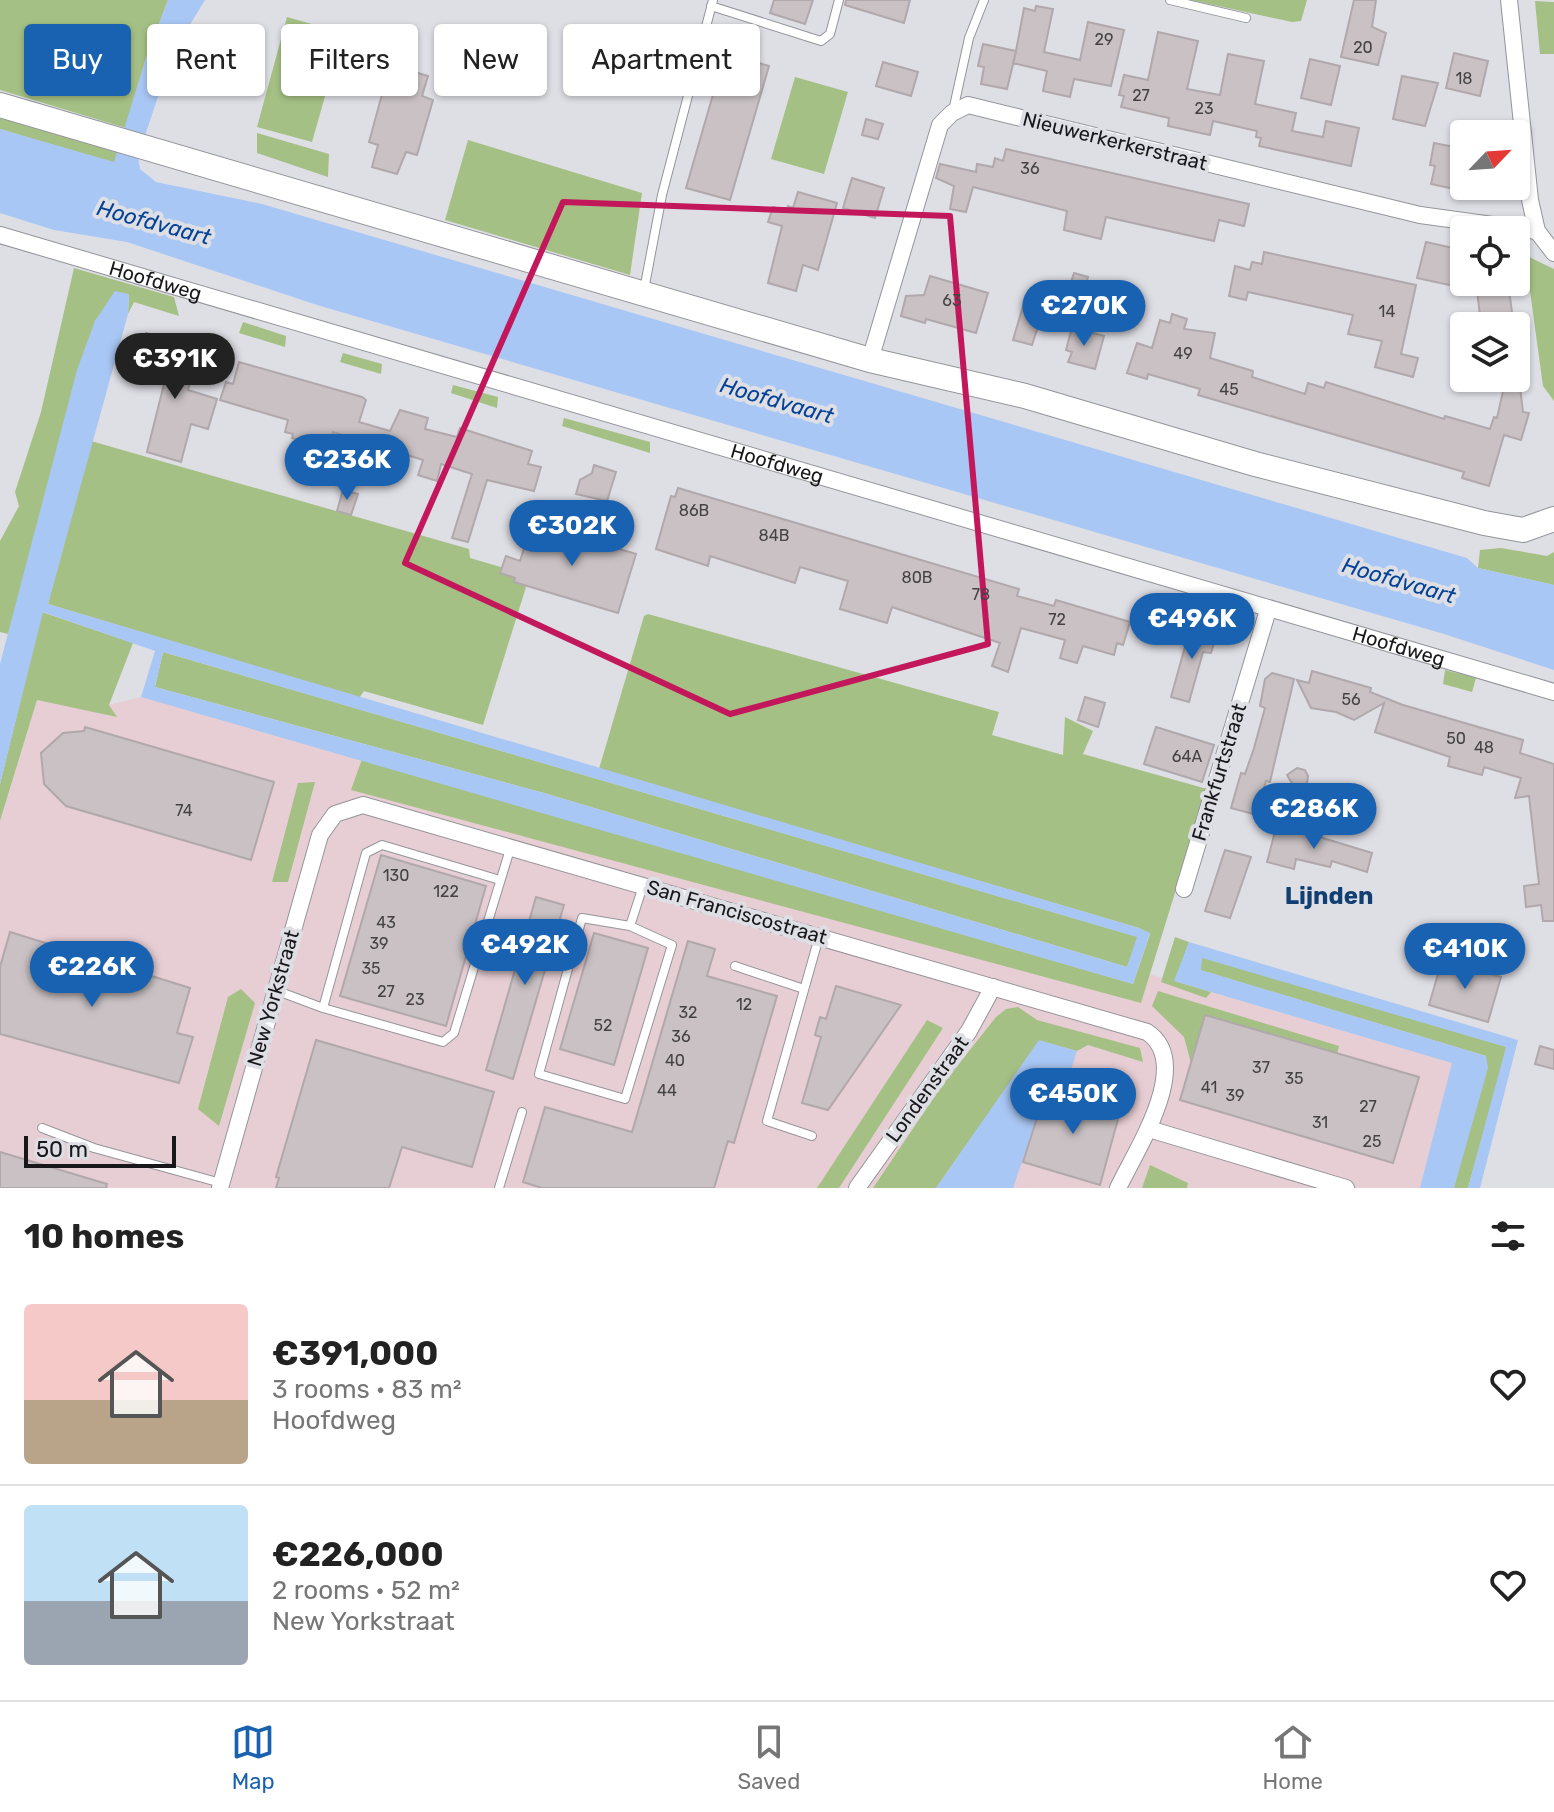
<!DOCTYPE html>
<meta charset="utf-8">
<style>
body{margin:0;font-family:Rubik,sans-serif;background:#f2f2f2;color:#222;height:100vh;display:flex;flex-direction:column;font-size:30px;white-space:nowrap}
*{box-sizing:border-box;margin:0}
p{font-size:26px;color:#767676}
.icon{flex:none;width:44px;height:44px;fill:none;stroke:currentColor;stroke-width:2;stroke-linecap:round;stroke-linejoin:round}
.map{position:relative;height:1188px;overflow:hidden}
.side{display:flex;flex-direction:column;background:#fff;flex:1}
.side>*{flex:none}
.hud{position:absolute;left:24px;top:24px;width:800px;height:72px;display:flex;gap:16px}
.needle{width:52px;rotate:65deg}
.tools{position:absolute;left:1450px;top:120px;display:grid;gap:16px}
.tools a{display:grid;place-items:center;width:80px;height:80px;border-radius:8px;background:#fff;box-shadow:0 2px 6px #0004;font-size:40px}
.scale{position:absolute;left:24px;bottom:20px;width:152px;box-sizing:border-box;padding-left:8px;border:4px solid #18181a;border-top:0;font-size:22px;line-height:28px;white-space:nowrap;color:#18181a;-webkit-text-stroke:6px #dedee5;paint-order:stroke}
.price{position:absolute;translate:-50% -68px;padding:0 18px;border-radius:28px;background:#1862b1;color:#fff;font-size:26px;line-height:52px;filter:drop-shadow(0 2px 4px #0008)}
.price::after{content:'';position:absolute;left:50%;top:48px;width:24px;height:18px;margin-left:-12px;background:inherit;clip-path:polygon(0 0,100% 0,50% 100%)}
.price.on{background:#222;color:#fff}
ul{padding:0;list-style:none}
li{display:flex;align-items:center;gap:24px;height:200px;padding:0 24px}
li+li{border-top:2px solid #e0e0e0}
li span{display:grid;place-items:center;flex:none;width:224px;height:160px;border-radius:8px;color:#555}
li>.icon{margin-inline-start:auto}
span .icon{width:96px;height:96px;fill:#fffc;stroke-width:1}
li b{font-size:34px}
h2{display:flex;justify-content:space-between;align-items:center;height:96px;padding:0 24px;font-size:34px}
.pill{padding:0 28px;border-radius:8px;background:#fff;box-shadow:0 2px 6px #0004;font-size:28px;line-height:72px}
.pill.on{background:#1862b1;color:#fff}
.tab-bar{display:flex;justify-content:space-around;align-items:center;height:112px;border-top:2px solid #e0e0e0;background:#fff;font-size:22px;color:#767676}
.tab-bar a{display:grid;justify-items:center;gap:4px}
.tab-bar .on{color:#1862b1}
.map>svg:first-child{display:block}
</style>
<div class="map">
<svg width="1554" height="1188" viewBox="0 0 1554 1188">
<rect width="100%" height="100%" fill="#dedee5"/>
<path fill="#e7ced4" d="M141 697 1174 981 1453 1063 1421 1188H0V821L37 700 115 716 109 705Z"/>
<path fill="#a5c084" d="M0 0H168L145 61 126 128 0 90Z
M1191 0H1307L1301 21 1292 22Z
M1535 1 1554 2V54H1540Z
M287 17 343 33 312 142 257 127Z
M795 77 848 92 824 174 771 159Z
M0 114 119 152 114 163 0 129Z
M257 133 329 154 328 177 257 153Z
M468 140 642 193 630 275 445 220Z
M1525 255 1554 269V401L1543 386Z
M74 268 174 297 179 316 134 302 128 314 129 294 109 304 95 321 8 634 0 632V541L19 506 15 492 41 412Z
M243 322 286 336 285 347 239 333Z
M343 353 382 364 381 374 340 362Z
M453 385 498 397 497 408 451 393Z
M564 418 650 442V453L562 426Z
M91 441 469 549 470 558 518 572 526 587 483 725 364 691 359 698 48 604Z
M1501 548 1547 556 1554 552V585L1478 568 1480 550Z
M42 612 133 643 109 705 117 717 37 700 0 821V784Z
M648 614 999 712 992 735 1063 755 1065 717 1093 731 1083 754 1207 789 1141 1003 351 790 362 759 1133 984 1150 934 1139 928 599 769 644 616Z
M163 652 1138 937 1127 967 544 793 155 687Z
M1445 670 1476 678 1472 692 1443 684Z
M315 782 288 882H272L298 783Z
M1175 937 1189 942 1175 981 1211 992 1206 998 1161 982Z
M1202 957 1507 1047 1468 1188H1454L1486 1056 1200 970Z
M241 989 255 1003 219 1126 198 1109 228 997Z
M1158 991 1339 1046 1337 1054 1205 1015 1191 1063 1184 1037 1152 1006Z
M1018 1007 1037 1020 1140 1048 1143 1062 1088 1045 1077 1051 1039 1041 936 1188H873L943 1084 996 1017 1006 1009Z
M927 1020 943 1028 839 1188H817Z
M1150 1165 1188 1183 1187 1188H1142Z"/>
<path fill="#a9c7f4" fill-rule="evenodd" d="M168 0H205L172 54 138 157 140 169 156 182 262 204 1467 558 1478 568 1554 585V670L1444 634 317 305 127 242 54 230 0 213V129L114 162 145 61Z
M115 291 129 294 128 314 48 604 1139 928 1150 933 1133 984 141 697 155 651 43 612 0 784V664L77 370 95 321ZM163 652 1137 937 1127 967 544 793 155 687Z
M1189 942 1518 1040 1480 1188H1468L1506 1047 1202 958 1201 970 1486 1056 1488 1068 1454 1188H1420L1452 1063 1174 981Z
M1039 1040 1077 1051 1063 1094 1047 1089 1013 1188H936Z"/>
<path fill="#c9c1c3" stroke="#b0a8ab" stroke-width="2" d="M774 0H813L805 24 770 13Z
M846 0H910L904 23 845 5Z
M1354 0H1376L1372 27 1386 33 1378 65 1341 57Z
M1036 6 1053 9 1044 52 1080 60 1088 22 1124 30 1111 86 1074 79 1070 97 1043 91 1047 71 1013 63 1016 52 1007 89 981 84 984 67 978 66 983 44 1016 51 1024 8 1035 11Z
M1158 32 1198 41 1187 89 1220 95 1228 54 1264 61 1255 104 1296 113 1292 131 1323 137 1326 121 1359 128 1351 166 1259 146 1261 138 1256 137 1257 131 1213 121 1210 135 1168 126 1169 118 1121 107 1124 96 1119 95 1124 75 1148 80Z
M725 53 769 66 730 200 686 188Z
M1454 53 1488 61 1480 96 1446 88Z
M1310 59 1340 66 1331 105 1301 98Z
M883 62 918 72 911 96 876 86Z
M390 65 428 76 422 96 433 100 417 155 406 152 397 174 372 167 378 145 369 142Z
M1402 76 1438 83 1425 126 1393 119Z
M866 119 883 124 878 139 862 135Z
M1464 140 1459 190 1431 184 1435 166 1430 165 1434 143 1454 147Z
M1006 149 1249 204 1244 226 1219 220 1214 241 1106 217 1101 239 1064 230 1067 211 973 187 966 212 950 209 954 186 936 178 940 164 976 172 977 164 993 167 995 158 1003 161Z
M852 178 884 188 875 218 843 208Z
M798 192 837 203 818 270 803 265 796 291 768 283 782 226 768 222 773 207 787 211 788 206 793 208Z
M1426 242 1462 250 1457 269 1463 270 1459 287 1417 278Z
M1264 252 1416 285 1401 354 1418 358 1413 377 1375 367 1382 341 1348 334 1353 315 1248 292 1246 300 1229 296 1235 266 1250 270 1252 262 1262 264Z
M1074 273 1088 277 1074 326 1041 317 1032 345 1013 340 1026 296 1045 301 1049 289 1067 294Z
M930 276 988 293 976 333 926 319 925 323 901 316 906 296 924 295Z
M1476 282H1508L1513 320 1481 324Z
M1172 314 1187 319 1184 329 1215 333 1210 358 1253 371 1252 377 1305 394 1308 383 1324 388 1326 382 1444 419 1445 416 1490 429 1494 417 1497 418 1506 378H1519L1523 412 1529 413 1521 440 1504 435 1489 486 1462 478 1464 472 1198 395 1200 389 1148 374 1147 379 1127 373 1137 343 1152 348 1160 320 1170 323Z
M1072 327 1104 336 1095 369 1068 362 1072 352 1066 350Z
M146 333 167 339 164 350 196 359 188 390 217 399 208 429 191 424 181 462 147 452 167 372 149 367 151 362 139 359Z
M239 362 362 397 366 400 359 422 390 431 400 410 428 418 425 429 457 437 460 428 532 451 528 464 541 467 534 491 487 480 468 542 452 538 472 474 441 464 437 481 418 475 423 460 333 432 329 450 292 438 293 434 285 432 288 420 220 400 226 382 233 384Z
M594 465 616 472 607 501 576 494 580 480 592 473Z
M678 488 1019 589 1017 596 1054 606 1056 600 1130 622 1123 645 1117 643 1114 655 1083 646 1077 663 1060 658 1065 640 1021 628 1008 672 992 666 1000 643 892 607 887 623 840 609 848 581 800 567 795 583 710 556 708 566 656 549 671 496 675 497Z
M343 490 358 494 351 515 337 511Z
M532 523 636 554 618 613 514 582 515 578 500 573 506 556 520 561Z
M1191 625 1217 633 1211 653 1203 652 1189 702 1171 697Z
M1312 671 1371 688 1370 692 1403 705 1523 740 1520 753 1554 764V921H1543L1541 905 1526 907 1524 886 1539 884 1529 796 1515 798 1521 778 1484 767 1482 775 1448 766 1450 757 1375 732 1384 703 1354 720 1336 712 1311 708 1297 680 1309 683Z
M1272 673 1294 679 1270 782 1266 781 1257 815 1231 808 1241 773 1245 774 1254 748 1265 708 1260 706 1265 679Z
M1085 697 1105 703 1098 727 1078 720Z
M85 727 274 782 251 860 66 806 44 784 41 753 63 733 84 731Z
M1156 727 1214 745 1202 782 1144 764Z
M1297 768 1305 770 1308 776 1307 783 1300 787 1293 785 1287 775Z
M1277 824 1372 853 1367 872 1332 861 1330 867 1296 859 1294 869 1267 862Z
M1225 850 1251 857 1230 918 1205 911Z
M381 855 486 886 446 1026 340 996Z
M536 897 564 905 513 1079 486 1070Z
M10 932 190 988 177 1033 193 1037 179 1083 0 1034V967Z
M594 933 648 948 614 1065 560 1049Z
M688 941 715 949 707 976 777 996 734 1143 728 1141 714 1188H542L523 1182 545 1107 632 1132Z
M1442 960 1501 977 1488 1022 1429 1005Z
M836 986 901 1005 828 1110 802 1103 821 1037 815 1035 820 1017 826 1019Z
M1205 1015 1419 1077 1393 1163 1180 1100Z
M316 1040 494 1092 472 1167 402 1147 389 1188H276L279 1178 276 1177Z
M1540 1046 1554 1050V1069L1535 1064Z
M1047 1087 1121 1108 1100 1185 1023 1162Z
M0 1152 107 1184 106 1188H0Z"/>
<g fill="none" stroke-linecap="round" stroke-linejoin="round">
<g stroke="#94959b" stroke-width="10">
<path id="lane" d="M1170 0 1246 18
M711 6 821 41 830 34 839 0
M953 111 969 38 984 0
M644 290 662 195 713 0
M630 926 582 918 539 1074 625 1099 672 945 630 926 643 886
M735 966 804 989
M275 990 323 1008 443 1042 454 1033 511 846
M323 1008 366 853 382 845 500 880
M42 1128 94 1148 221 1183
M812 1136 767 1121 819 937
M499 1188 522 1112"/>
</g>
<g stroke="#94959b" stroke-width="18">
<g id="street">
<path d="M1509 0 1530 200 1537 231 1554 253"/>
<path id="s1" d="M0 235 1554 692"/>
<path d="M870 360 940 125 952 113 968 105 1420 215 1537 231"/>
<path d="M1184 889 1268 610"/>
<path d="M1149 1129 1346 1188"/>
<path d="M220 1188 320 835 335 814 363 805 1147 1032C1194 1063 1136 1150 1118 1188"/>
<path d="M857 1188 969 1031 993 987"/>
</g>
</g>
<g stroke="#94959b" stroke-width="26">
<path id="secondary" d="M0 105 870 360 1025 396 1255 464 1484 523 1523 530 1554 519"/>
</g>
<use href="#lane" stroke="#fff" stroke-width="8"/>
<use href="#street" stroke="#fff" stroke-width="16"/>
<use href="#secondary" stroke="#fff" stroke-width="24"/>
</g>
<path fill="none" stroke="#c2185b" stroke-width="6" stroke-linejoin="round" d="M563 202 950 216 988 644 730 714 405 563Z"/>
<g text-anchor="middle" stroke-width="8" stroke-linejoin="round" paint-order="stroke">
<g font-size="16" fill="#444244">
<text x="1104" y="45">29</text>
<text x="1363" y="53">20</text>
<text x="1464" y="84">18</text>
<text x="1141" y="101">27</text>
<text x="1204" y="114">23</text>
<text x="1030" y="174">36</text>
<text x="952" y="306">63</text>
<text x="1387" y="317">14</text>
<text x="1183" y="359">49</text>
<text x="1229" y="395">45</text>
<text x="694" y="516">86B</text>
<text x="774" y="541">84B</text>
<text x="917" y="583">80B</text>
<text x="981" y="600">78</text>
<text x="1057" y="625">72</text>
<text x="1351" y="705">56</text>
<text x="1456" y="744">50</text>
<text x="1484" y="753">48</text>
<text x="1187" y="762">64A</text>
<text x="184" y="816">74</text>
<text x="396" y="881">130</text>
<text x="446" y="897">122</text>
<text x="386" y="928">43</text>
<text x="379" y="949">39</text>
<text x="371" y="974">35</text>
<text x="386" y="997">27</text>
<text x="415" y="1005">23</text>
<text x="744" y="1010">12</text>
<text x="688" y="1018">32</text>
<text x="603" y="1031">52</text>
<text x="681" y="1042">36</text>
<text x="675" y="1066">40</text>
<text x="1261" y="1073">37</text>
<text x="1294" y="1084">35</text>
<text x="1209" y="1093">41</text>
<text x="667" y="1096">44</text>
<text x="1235" y="1101">39</text>
<text x="1368" y="1112">27</text>
<text x="1320" y="1128">31</text>
<text x="1372" y="1147">25</text>
</g>
<g font-size="20" fill="#18181a" stroke="#dedee5">
<text transform="translate(1115 141) rotate(14)" y="7">Nieuwerkerkerstraat</text>
<text dy="7" stroke="none"><textPath href="#s1" startOffset="162">Hoofdweg</textPath></text>
<text dy="7" stroke="none"><textPath href="#s1" startOffset="810">Hoofdweg</textPath></text>
<text dy="7" stroke="none"><textPath href="#s1" startOffset="1458">Hoofdweg</textPath></text>
<text transform="translate(1219 772) rotate(-73)" y="7">Frankfurtstraat</text>
<text transform="translate(737 912) rotate(16)" y="7">San Franciscostraat</text>
<text transform="translate(273 998) rotate(-74)" y="7">New Yorkstraat</text>
<text transform="translate(927 1089) rotate(-54)" y="7">Londenstraat</text>
</g>
<g font-size="22" font-style="italic" fill="#034296" stroke="#dedee5">
<text transform="translate(154 222) rotate(15)" y="8">Hoofdvaart</text>
<text transform="translate(777 400) rotate(16)" y="8">Hoofdvaart</text>
<text transform="translate(1399 580) rotate(16)" y="8">Hoofdvaart</text>
</g>
<g font-size="24" font-weight="bold" fill="#123f72" stroke="#dedee5">
<text x="1329" y="904">Lijnden</text>
</g>
</g>
</svg>
<div class="tools">
<a><svg class="needle" viewBox="-14 -14 28 28"><path d="M0-13l5 13h-10z" fill="#e53935"/><path d="M0 13l5-13h-10z" fill="#767676"/></svg></a>
<a><svg class="icon" aria-label="locate" viewBox="0 0 24 24"><circle cx="12" cy="12" r="6"/><path d="M12 2v4M12 18v4M2 12h4M18 12h4"/></svg></a>
<a><svg class="icon" aria-label="layers" viewBox="0 0 24 24"><path d="M12 4l9 5-9 5-9-5zM3 14l9 5 9-5"/></svg></a>
</div>
<div class="scale">50 m</div>
<b class="price" style="left:1084px;top:348px">€270K</b>
<b class="price on" style="left:175px;top:401px">€391K</b>
<b class="price" style="left:347px;top:502px">€236K</b>
<b class="price" style="left:572px;top:568px">€302K</b>
<b class="price" style="left:1192px;top:661px">€496K</b>
<b class="price" style="left:1314px;top:851px">€286K</b>
<b class="price" style="left:525px;top:987px">€492K</b>
<b class="price" style="left:1465px;top:991px">€410K</b>
<b class="price" style="left:92px;top:1009px">€226K</b>
<b class="price" style="left:1073px;top:1136px">€450K</b>
<div class="hud">
<a class="pill on">Buy</a>
<a class="pill">Rent</a>
<a class="pill">Filters</a>
<a class="pill">New</a>
<a class="pill">Apartment</a>
</div>
</div>
<section class="side">
<h2>10 homes<svg class="icon" aria-label="filters" viewBox="0 0 24 24"><path d="M4 7h16M4 17h16"/><circle cx="9" cy="7" r="2"/><circle cx="15" cy="17" r="2"/></svg></h2>
<ul>
<li><span style="background:linear-gradient(#f6c9c9 60%,#b9a48a 0)"><svg class="icon" aria-label="home" viewBox="0 0 24 24"><path d="M3 11l9-7 9 7M6 9v11h12V9"/></svg></span><div><b>€391,000</b><p>3 rooms · 83 m²</p><p>Hoofdweg</p></div><svg class="icon" aria-label="heart" viewBox="0 0 24 24"><path d="M12 20l-8-8c-3-5 5-10 8-4 3-6 11-1 8 4z"/></svg></li>
<li><span style="background:linear-gradient(#bfe0f5 60%,#9aa5b1 0)"><svg class="icon" aria-label="home" viewBox="0 0 24 24"><path d="M3 11l9-7 9 7M6 9v11h12V9"/></svg></span><div><b>€226,000</b><p>2 rooms · 52 m²</p><p>New Yorkstraat</p></div><svg class="icon" aria-label="heart" viewBox="0 0 24 24"><path d="M12 20l-8-8c-3-5 5-10 8-4 3-6 11-1 8 4z"/></svg></li>
</ul>
</section>
<nav class="tab-bar">
<a class="on"><svg class="icon" aria-label="map" viewBox="0 0 24 24"><path d="M3 6l6-2 6 2 6-2v14l-6 2-6-2-6 2zM9 4v14M15 6v14"/></svg>Map</a>
<a><svg class="icon" aria-label="saved" viewBox="0 0 24 24"><path d="M7 4h10v16l-5-4-5 4z"/></svg>Saved</a>
<a><svg class="icon" aria-label="home" viewBox="0 0 24 24"><path d="M3 11l9-7 9 7M6 9v11h12V9"/></svg>Home</a>
</nav>
